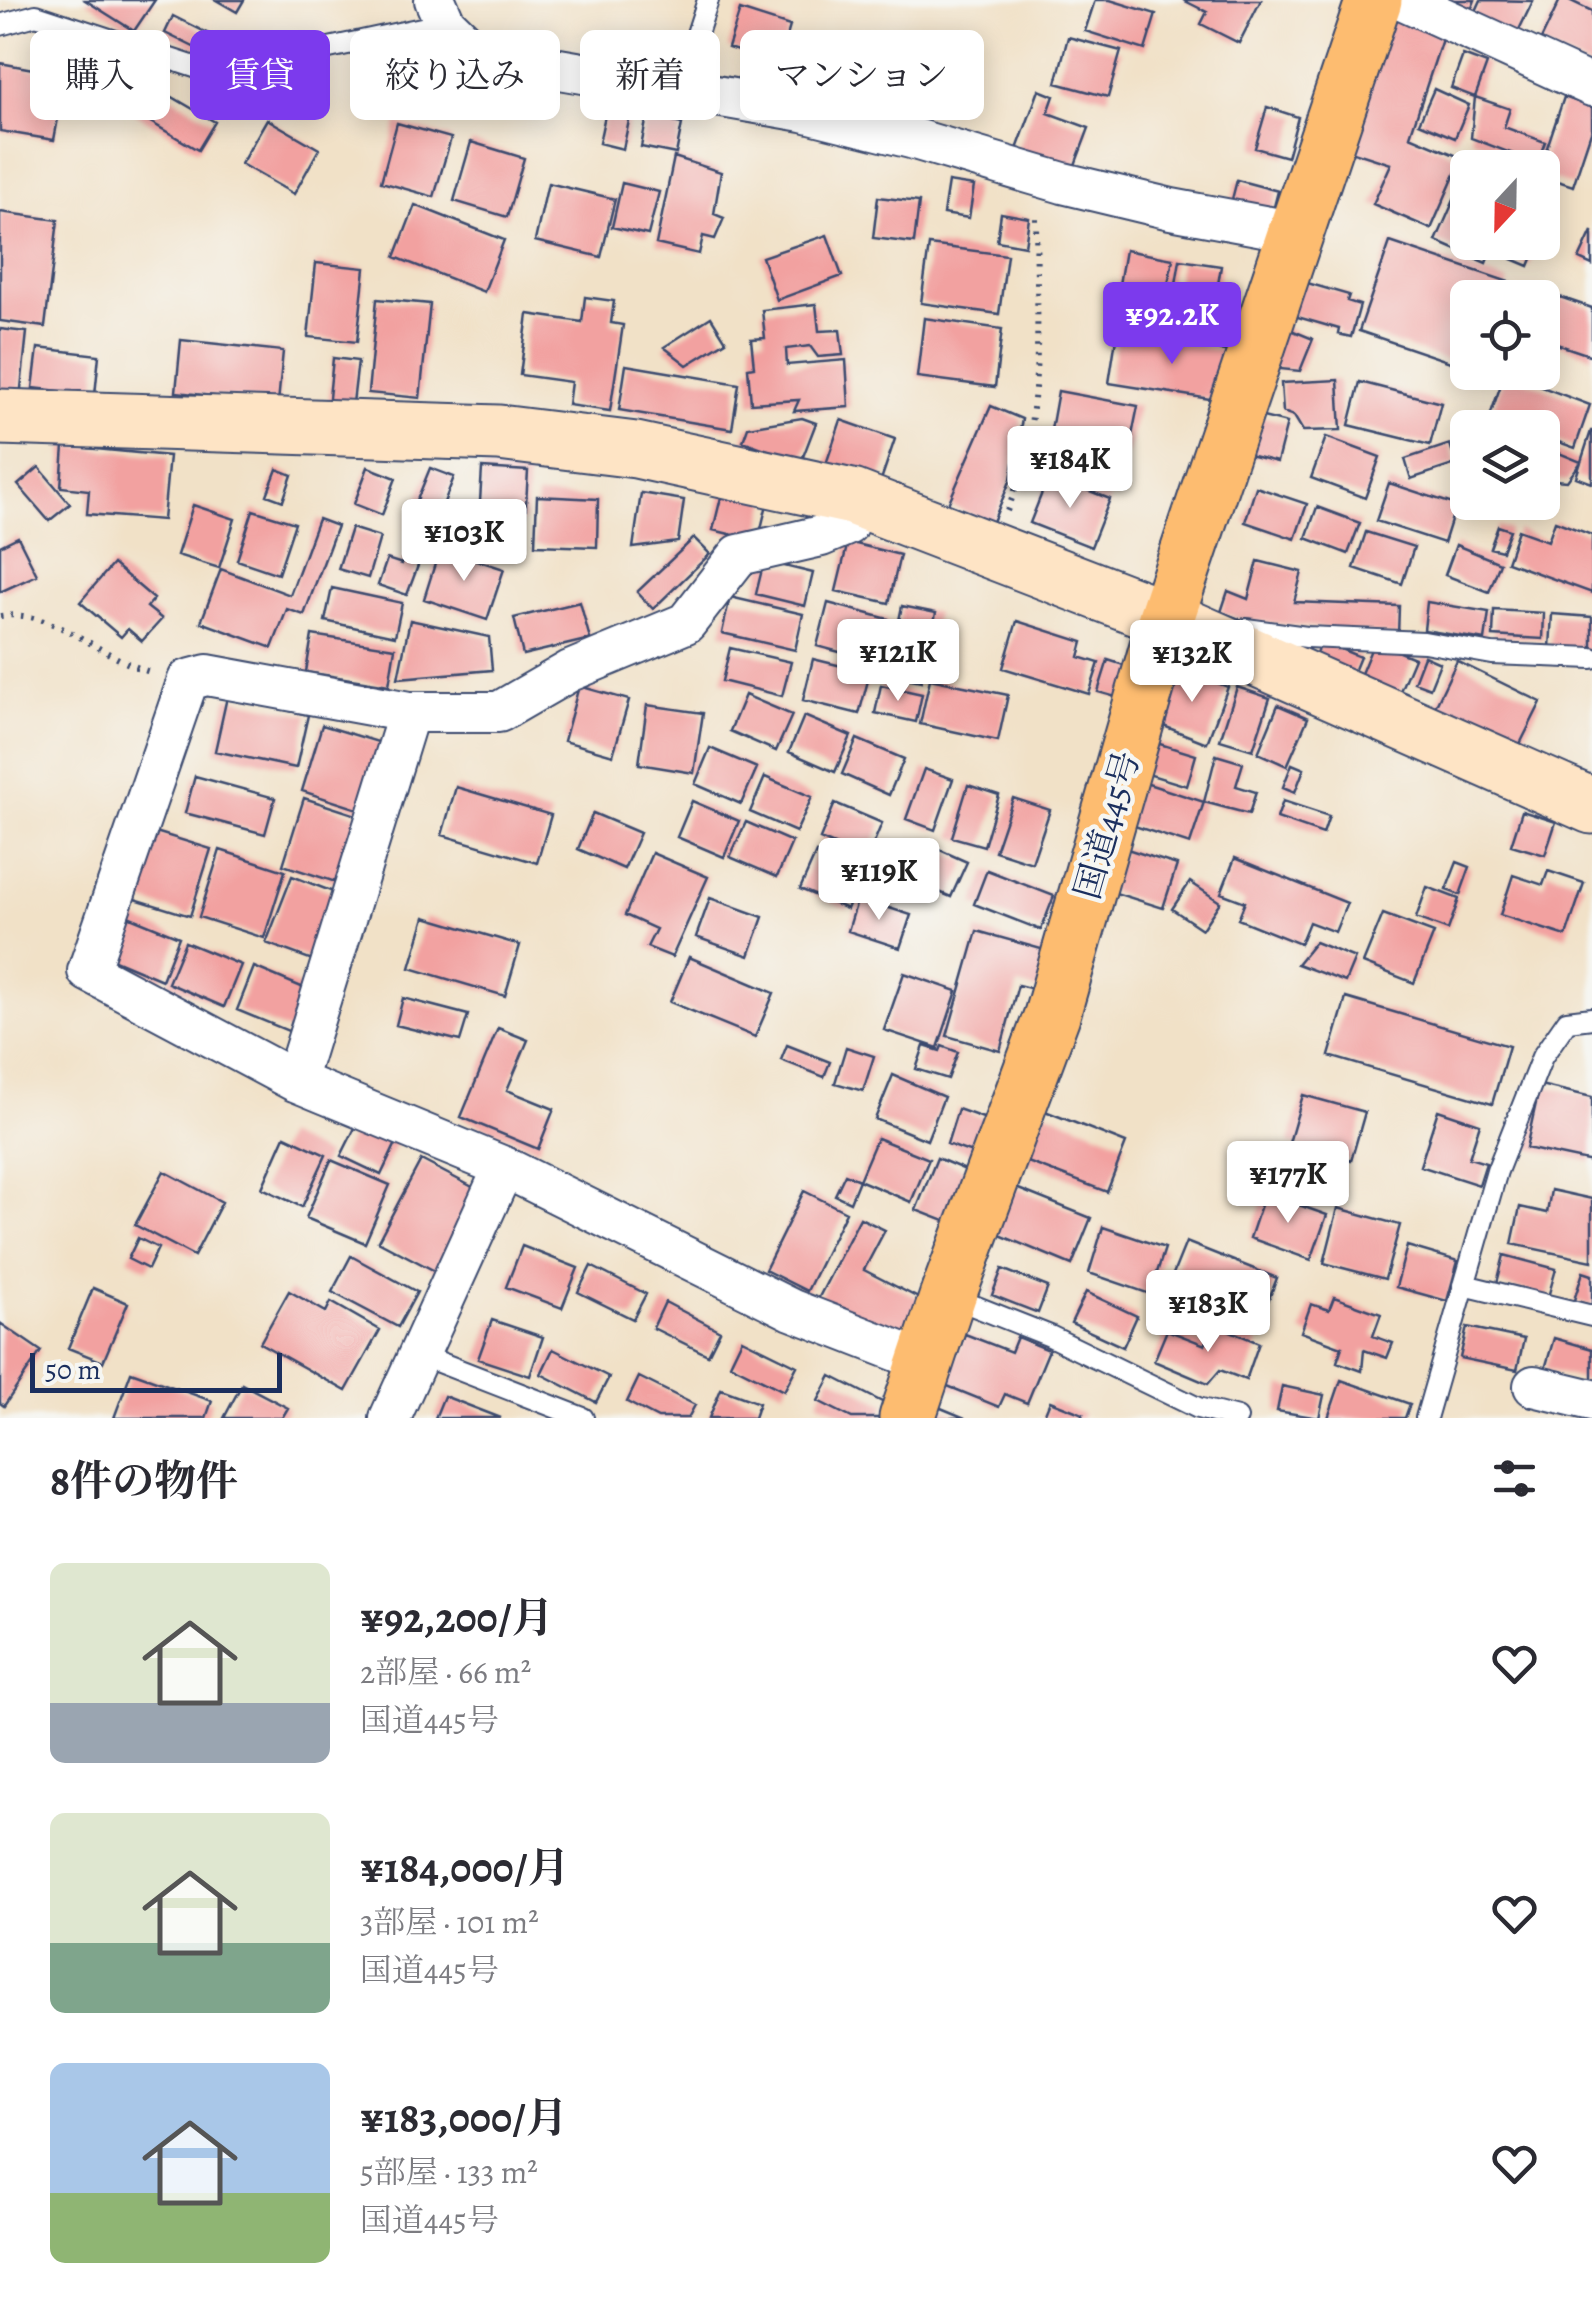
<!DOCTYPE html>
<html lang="ja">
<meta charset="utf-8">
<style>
body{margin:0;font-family:Alegreya,"Noto Serif JP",serif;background:#f7f7f7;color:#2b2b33;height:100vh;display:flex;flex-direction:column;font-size:38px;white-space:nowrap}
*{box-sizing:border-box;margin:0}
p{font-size:32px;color:#7c7c81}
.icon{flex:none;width:55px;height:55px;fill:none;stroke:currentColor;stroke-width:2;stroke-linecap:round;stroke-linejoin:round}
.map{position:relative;height:1418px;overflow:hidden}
.details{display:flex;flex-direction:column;background:#fff;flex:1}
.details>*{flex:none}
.top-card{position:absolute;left:30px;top:30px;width:1000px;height:90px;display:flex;gap:20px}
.needle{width:65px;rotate:202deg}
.tools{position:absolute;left:1450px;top:150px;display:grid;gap:20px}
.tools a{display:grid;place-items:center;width:110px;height:110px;border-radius:15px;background:#fff;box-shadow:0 5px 25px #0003;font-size:50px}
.scale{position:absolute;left:30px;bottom:25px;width:252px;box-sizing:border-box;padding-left:10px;border:5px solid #1b2f5e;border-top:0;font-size:28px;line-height:35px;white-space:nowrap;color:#1b2f5e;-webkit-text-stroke:8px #f6f6f2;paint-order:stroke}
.price{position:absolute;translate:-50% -85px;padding:0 22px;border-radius:10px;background:#fff;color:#222;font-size:32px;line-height:65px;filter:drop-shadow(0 2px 5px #0008)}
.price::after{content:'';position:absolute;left:50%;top:60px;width:30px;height:22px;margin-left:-15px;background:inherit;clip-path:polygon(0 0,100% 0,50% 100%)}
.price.on{background:#7c3aed;color:#fff}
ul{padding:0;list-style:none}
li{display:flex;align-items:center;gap:30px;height:250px;padding:0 50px}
li span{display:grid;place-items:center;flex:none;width:280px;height:200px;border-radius:15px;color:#555}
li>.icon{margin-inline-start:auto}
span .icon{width:120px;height:120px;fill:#fffc;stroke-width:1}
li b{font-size:42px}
h2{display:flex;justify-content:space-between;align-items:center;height:120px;padding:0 50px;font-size:42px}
.chip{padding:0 35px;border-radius:15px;background:#fff;box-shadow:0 5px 25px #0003;font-size:35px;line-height:90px}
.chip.on{background:#7c3aed;color:#fff}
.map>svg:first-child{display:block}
</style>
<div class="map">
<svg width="1592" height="1418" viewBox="0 0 1592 1418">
<rect width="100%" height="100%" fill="#f6f6f2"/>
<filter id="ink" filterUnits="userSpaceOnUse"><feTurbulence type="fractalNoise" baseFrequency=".01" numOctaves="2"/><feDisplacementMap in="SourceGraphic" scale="20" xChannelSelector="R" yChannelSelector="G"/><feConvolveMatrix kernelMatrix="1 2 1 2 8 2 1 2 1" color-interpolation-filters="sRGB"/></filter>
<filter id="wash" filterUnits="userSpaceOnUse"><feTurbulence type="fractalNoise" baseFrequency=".0048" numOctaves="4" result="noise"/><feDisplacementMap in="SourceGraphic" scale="40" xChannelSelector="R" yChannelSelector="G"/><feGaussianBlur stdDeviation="2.25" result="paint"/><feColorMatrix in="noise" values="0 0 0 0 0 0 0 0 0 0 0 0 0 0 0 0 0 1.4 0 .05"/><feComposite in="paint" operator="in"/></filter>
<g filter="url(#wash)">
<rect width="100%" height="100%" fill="#f1e1c7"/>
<g id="blocks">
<path fill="#f2a1a0" d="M85 0H155L134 31Z
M216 0H244L237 12Z
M1095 0H1110L1156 14 1145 50 1085 31Z
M1183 0H1261L1239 43 1201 24 1207 12Z
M1445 0H1475L1468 18Z
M1481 0 1533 1 1514 40 1472 20Z
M1560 0H1569L1592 11V69L1539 44Z
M740 10 790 26 779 64 728 48Z
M1382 12 1444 33 1410 136 1462 158 1431 229 1373 204 1391 164 1338 147Z
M173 16 225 42 212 56 165 33Z
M1068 37 1121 51 1108 97 1056 83Z
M1463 55 1487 64 1475 97 1510 109 1504 127 1545 142 1537 163 1471 138 1475 97 1451 88Z
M0 63 66 75 54 140 0 131Z
M455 71 476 79 465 106 444 97Z
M147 82 215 122 198 150 120 104Z
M1434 89 1469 105 1455 138 1419 123Z
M1039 90 1054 96 1048 113 1089 128 1072 173 1016 152Z
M1564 97 1592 107V129L1573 186 1542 176V168H1540Z
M607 106 631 111 623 149 599 143Z
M1267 107 1298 117 1287 157 1255 148Z
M647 116 682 124 676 154 641 147Z
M267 119 319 149 294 194 241 164Z
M397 123 451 138 434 197 381 182Z
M471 142 524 158 507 217 454 201Z
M674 157 721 172 714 214 724 218 715 239 703 236 699 254 656 244Z
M1468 168V242H1539L1529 266 1491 250 1486 263 1436 241Z
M1237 180 1278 191 1270 222 1229 211Z
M948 182 974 186 969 218 943 214Z
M548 183 615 199 601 257 535 241Z
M622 183 659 192 648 235 612 227Z
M878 197 919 202 914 243 873 238Z
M415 205 504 240 484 292 395 257Z
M0 212 58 220 45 327 0 321Z
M1001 213 1029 218 1025 246 997 241Z
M1592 231V265L1579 259Z
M827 235 842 276 777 300 762 257Z
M1390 242 1509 282 1504 298H1468V368L1359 331Z
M929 245 1007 255 999 314 921 303Z
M1125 250 1173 259 1164 305 1117 296Z
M1180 260 1221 266 1213 315 1172 308Z
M316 263 365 268 357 342 308 337Z
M1297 280 1349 295 1347 301 1360 305 1351 337 1338 334 1339 329 1287 314Z
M1554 295 1592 308V356L1542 339V328Z
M585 297 614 301 611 323 623 325 610 411 568 405 571 382 520 375 528 314 582 322Z
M377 299 430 304 420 398 368 393Z
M816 304 819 331 840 330 843 355 818 357 810 346 786 349 787 365 846 360 849 407 794 411 799 400 751 403 748 368 754 367 751 339 765 338 762 310Z
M711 317 726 341 687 365 664 347Z
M924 318 1002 329 995 387 917 377Z
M1274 323 1313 339 1300 371 1270 368Z
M0 329 27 332 20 398 0 396Z
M1117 332 1236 353 1229 402 1109 383Z
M181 340 283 351 278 403 176 392Z
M38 348 99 355 95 395 33 388Z
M333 358 358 361 351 420 327 418Z
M626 365 739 384 732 429 619 410Z
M1505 373 1590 405 1575 448 1542 436V428H1521L1490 416Z
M1338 380 1341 430 1303 431 1294 416 1283 412 1281 383Z
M1360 382 1441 403 1430 445 1349 425Z
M1058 391 1138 406 1128 455 1049 441Z
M991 406 1022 419 1011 479 992 524 948 504Z
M1255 415 1287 423 1277 462 1245 454Z
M802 418 816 423 801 462 743 441 748 427Z
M841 420 895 439 879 486 825 467Z
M1591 431H1592V483L1576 477Z
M1326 437 1380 457 1365 498 1311 478Z
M1450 444 1456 464 1411 479 1405 459Z
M64 446 169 456 163 520 87 514 89 490 61 487Z
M1542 446 1581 462 1567 481 1554 480 1551 467 1542 463Z
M39 467 70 504 49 521 18 485Z
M368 467 396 478 382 515 354 504Z
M430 468 454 477 431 536 406 527Z
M482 468 528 471 525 521 479 519Z
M277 469 292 475 283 501 267 495Z
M1049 475 1110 499 1091 547 1030 523Z
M1389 483 1456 505 1444 543 1376 521Z
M1256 487 1307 504 1295 539 1245 522Z
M723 489 768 500 758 541 713 530Z
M641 493 684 500 678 542 633 548Z
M537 496 598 499 597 547 535 545Z
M193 505 235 519 219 568 177 555Z
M1317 507 1360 523 1348 554 1306 538Z
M253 510 295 523 278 574 237 560Z
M318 519 337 526 304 615 287 609 272 648 201 622 221 569 290 595Z
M1555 521 1592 535V593L1507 562 1518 530 1548 541Z
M1498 526 1510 530 1502 551 1490 548Z
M351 528 380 537 368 578 338 569Z
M1366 532 1414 547 1402 584 1354 568Z
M18 537 37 575 0 592V546Z
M694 538 710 554 653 609 637 592Z
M848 542 900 555 889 603 836 591Z
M1456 545 1500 563 1489 592 1445 575Z
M440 548 504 569 487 620 424 599Z
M407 550 422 555 407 595 378 585 387 559 402 564Z
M764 561 813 573 805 606 756 594Z
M1258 561 1302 572 1294 602 1399 606 1398 636 1242 620 1221 612 1228 591 1248 599Z
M113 564 154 599 147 607 162 619 142 641 128 629 121 637 80 602Z
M332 588 402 603 395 636 325 621Z
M730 597 803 614 795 650 722 633Z
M580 602 590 639 523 655 514 618Z
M1427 602 1489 612 1485 640 1424 630Z
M828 603 888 619 877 662 817 646Z
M902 606 936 613 921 681 888 674Z
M1494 610 1544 613 1543 639 1493 636Z
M1552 614 1592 617V651L1550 648Z
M410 620 489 637 492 670 398 678Z
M1017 621 1083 642 1079 657 1099 663 1089 694 1003 668Z
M312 635 395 648 389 685 306 672Z
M1321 641 1360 657 1346 691 1307 675Z
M1374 642 1414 658 1392 710 1353 693Z
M730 648 791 662 782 696 722 681Z
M1424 656 1440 663 1430 688 1414 682Z
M813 659 870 673 859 714 803 700Z
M1108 660 1139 670 1130 701 1098 692Z
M1457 661 1541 702 1517 750 1434 709Z
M1177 667 1228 687 1207 743 1156 723Z
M930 679 1008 695 998 741 920 724Z
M881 685 922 694 916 722 875 713Z
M579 686 629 700 613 755 564 741Z
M1237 687 1270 698 1253 750 1220 740Z
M745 695 792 715 776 751 730 731Z
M227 697 308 715 296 768 215 751Z
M647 705 703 713 694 773 639 764Z
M1278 705 1308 718 1287 766 1258 753Z
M804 716 851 736 835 772 789 752Z
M322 725 388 745 367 812 302 791Z
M857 739 904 759 889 795 842 774Z
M1150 741 1196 755 1187 786 1141 772Z
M710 748 757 768 741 804 695 784Z
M1216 755 1243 763 1236 786 1256 792 1249 814 1204 802Z
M1292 764 1304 769 1295 792 1283 787Z
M924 769 953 779 935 830 906 819Z
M195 776 275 798 265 834 185 813Z
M765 777 812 797 796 832 750 812Z
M1139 781 1204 802 1190 844 1125 823Z
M968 785 999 795 984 846 952 837Z
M456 787 551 815 537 863 442 835Z
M304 798 369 819 348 886 283 865Z
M1013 798 1050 810 1032 863 995 851Z
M692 801 739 821 724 857 677 837Z
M1283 801 1329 816 1323 834 1277 818Z
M835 803 882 823 867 859 820 839Z
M1522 811 1556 822 1545 855 1511 845Z
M593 813 640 833 624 869 578 849Z
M746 822 792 842 777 877 730 857Z
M146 829 211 849 190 916 125 896Z
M920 841 967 862 951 897 904 877Z
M1124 848 1177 865 1163 908 1109 891Z
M220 850 285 871 264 938 199 917Z
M652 853 708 877 672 957 647 947 656 929 625 915Z
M816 853 862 873 847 909 800 889Z
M1235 858 1347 903 1335 932 1309 922 1300 944 1238 919 1245 902 1221 893Z
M1457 862 1470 867 1460 895 1446 890Z
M987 870 1054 896 1041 930 974 904Z
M1548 871 1584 883 1566 936 1500 915 1513 875 1543 885Z
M292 876 341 895 315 961 266 943Z
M1190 882 1220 902 1202 929 1172 909Z
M1427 887 1459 899 1448 930 1416 918Z
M710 898 763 917 749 956 696 937Z
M858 898 911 915 900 948 848 931Z
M123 914 179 937 162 980 105 956Z
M1383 914 1434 933 1414 983 1363 963Z
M425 917 520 945 505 996 410 968Z
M977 931 1052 952 1041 991 1018 985 1000 1051 947 1036Z
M185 942 241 965 224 1007 168 983Z
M1315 942 1355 958 1345 982 1297 964Z
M689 957 774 993 755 1037 670 1002Z
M254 967 311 991 293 1033 237 1010Z
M904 973 957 991 938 1048 884 1030Z
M403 998 468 1015 460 1041 396 1025Z
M1346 998 1509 1046 1492 1104 1329 1056Z
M498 1028 528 1040 507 1090 554 1109 538 1149 461 1117Z
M787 1045 830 1062 824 1077 781 1060Z
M924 1046 940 1051 942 1046 958 1052 948 1079 916 1069Z
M846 1047 874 1056 863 1091 835 1083Z
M893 1075 944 1097 927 1140 875 1119Z
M1540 1085 1592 1097V1162L1526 1148Z
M1303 1095 1365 1112 1351 1161 1289 1143Z
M958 1109 1000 1124 988 1159 947 1144Z
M1438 1110 1480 1124 1469 1158 1486 1163 1479 1185 1420 1166Z
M1045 1111 1126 1143 1107 1192 1025 1161Z
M359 1120 398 1139 381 1175 341 1156Z
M285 1136 326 1155 302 1207 262 1188Z
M877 1138 929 1159 911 1202 859 1180Z
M937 1158 982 1177 962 1228 916 1210Z
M331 1160 390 1185 365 1243 306 1218Z
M421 1160 480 1191 437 1272 378 1241Z
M164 1171 222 1202 194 1256 135 1225Z
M845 1174 859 1180 850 1202 835 1195Z
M1006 1184 1091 1218 1072 1265 988 1230Z
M1551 1190 1592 1199V1261L1512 1244 1520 1207 1547 1213Z
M804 1191 846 1212 807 1291 765 1270Z
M1265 1193 1327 1215 1311 1260 1250 1238Z
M1338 1208 1400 1225 1385 1279 1324 1263Z
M860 1218 885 1230 864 1270 930 1304 907 1350 816 1303Z
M1103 1227 1165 1248 1150 1294 1089 1273Z
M138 1238 158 1248 148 1269 128 1259Z
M1186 1242 1277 1278 1257 1330 1165 1294Z
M522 1246 578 1268 562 1308 506 1287Z
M1407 1246 1458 1261 1447 1301 1396 1287Z
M1504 1255 1556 1269 1548 1297 1497 1283Z
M351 1256 417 1292 398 1327 332 1292Z
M591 1266 646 1294 633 1319 578 1292Z
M1002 1269 1048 1287 1038 1313 992 1295Z
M1583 1272 1592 1275V1306L1574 1300Z
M93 1288 128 1303 103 1362 68 1348Z
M289 1291 326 1312 331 1302 380 1330 346 1391 260 1343Z
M1086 1292 1137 1316 1123 1347 1071 1323Z
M1334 1297 1381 1314 1373 1336 1393 1343 1387 1358 1364 1350 1362 1371 1337 1362 1342 1347 1301 1332 1311 1304 1329 1310Z
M665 1302 720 1331 708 1355 653 1328Z
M492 1320 543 1337 530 1376 478 1359Z
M0 1323 41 1351 4 1406 0 1403Z
M1214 1324 1259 1343 1246 1380 1220 1370 1208 1384 1154 1361 1167 1330 1205 1345Z
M1467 1327 1524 1339 1517 1370 1460 1358Z
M965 1334 1011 1352 1017 1337 1049 1350 1027 1403 1005 1394 999 1407 945 1385Z
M1554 1338 1592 1349V1383L1545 1369Z
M742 1339 797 1366 784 1391 730 1364Z
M553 1349 609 1377 596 1402 541 1374Z
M131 1372 212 1401 206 1418H114Z
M831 1376 886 1404 879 1418H852L818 1401Z
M639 1377 695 1405 688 1418H658L627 1402Z
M1341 1380 1410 1404 1405 1418H1328Z
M242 1384 288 1408 282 1418H224Z
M1282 1386 1324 1395 1319 1418 1277 1411Z
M721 1389 759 1403 754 1418H709Z
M444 1396 501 1418H435Z
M1050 1401 1083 1414 1081 1418H1043Z
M936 1406 965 1418H931Z"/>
</g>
</g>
<g filter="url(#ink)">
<use href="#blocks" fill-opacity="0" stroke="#3b4a6e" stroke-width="2.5"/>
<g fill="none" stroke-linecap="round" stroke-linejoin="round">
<g stroke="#3b4a6e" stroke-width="24">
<path id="lane" d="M0 25 36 15 213 73 445 23
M679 89 708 0
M1246 629 1307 637 1424 642 1492 654 1592 658
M1464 1285 1592 1316
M949 1296 1050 1336 1198 1408 1237 1418
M418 1354 583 1418
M1426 1418 1497 1171 1542 1057 1567 1021 1592 1018"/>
</g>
<g stroke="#3b4a6e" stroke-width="44">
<path id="street" d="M435 0 445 23 478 55 803 111 911 138 1063 183 1171 209 1296 232
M1404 0 1592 86
M852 497 847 525 821 536 739 555 686 623 570 671 499 712H409L295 1081 504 1167 792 1310 926 1362
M295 1081 88 971 188 680 207 675 409 712
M1534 1386 1592 1400
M390 1418 504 1167"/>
</g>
<g stroke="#3b4a6e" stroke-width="59">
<path id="secondary" d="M0 417 499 433 636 450 852 497 1166 618 1592 806"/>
</g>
<g stroke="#3b4a6e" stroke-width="59">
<path id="highway" d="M907 1418 948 1295 1052 1015 1166 618 1374 0"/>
</g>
<path stroke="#3b4a6e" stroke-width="6" stroke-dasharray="2.5 8" stroke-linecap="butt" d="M1007 511C1047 418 1036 311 1036 212
M0 616C57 608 103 661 155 673"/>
<use href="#lane" stroke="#fff" stroke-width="20"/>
<use href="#street" stroke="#fff" stroke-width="40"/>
<use href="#secondary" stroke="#fee4c5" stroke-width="55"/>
<use href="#highway" stroke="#fdbc6f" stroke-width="55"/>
</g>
</g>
<g text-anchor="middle" stroke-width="9" stroke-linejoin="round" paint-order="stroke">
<g font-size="35" fill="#1b2f5e" stroke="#f6f6f2">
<text transform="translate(1107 825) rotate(-74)" y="12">国道445号</text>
</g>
</g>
</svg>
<div class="tools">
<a><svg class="needle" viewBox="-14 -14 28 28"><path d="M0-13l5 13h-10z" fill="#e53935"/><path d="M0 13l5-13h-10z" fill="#7c7c81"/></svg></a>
<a><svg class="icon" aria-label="locate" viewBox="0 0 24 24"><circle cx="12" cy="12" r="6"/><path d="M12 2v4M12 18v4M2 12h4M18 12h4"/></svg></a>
<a><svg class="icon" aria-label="layers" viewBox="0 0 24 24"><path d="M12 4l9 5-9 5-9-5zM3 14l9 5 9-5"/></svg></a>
</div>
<div class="scale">50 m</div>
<b class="price on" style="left:1172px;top:367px">¥92.2K</b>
<b class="price" style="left:1070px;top:511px">¥184K</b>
<b class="price" style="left:464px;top:584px">¥103K</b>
<b class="price" style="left:898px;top:704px">¥121K</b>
<b class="price" style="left:1192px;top:705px">¥132K</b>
<b class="price" style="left:879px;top:923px">¥119K</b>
<b class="price" style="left:1288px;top:1226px">¥177K</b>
<b class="price" style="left:1208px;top:1355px">¥183K</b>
<div class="top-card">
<a class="chip">購入</a>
<a class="chip on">賃貸</a>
<a class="chip">絞り込み</a>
<a class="chip">新着</a>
<a class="chip">マンション</a>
</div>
</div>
<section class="details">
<h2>8件の物件<svg class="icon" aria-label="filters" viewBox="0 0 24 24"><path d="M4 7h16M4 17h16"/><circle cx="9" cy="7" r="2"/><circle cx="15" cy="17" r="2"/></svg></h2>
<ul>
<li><span style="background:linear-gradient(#dfe7d0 70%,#9aa5b1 0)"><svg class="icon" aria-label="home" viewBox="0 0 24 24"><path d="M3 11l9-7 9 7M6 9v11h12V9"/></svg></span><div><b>¥92,200/月</b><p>2部屋 · 66 m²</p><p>国道445号</p></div><svg class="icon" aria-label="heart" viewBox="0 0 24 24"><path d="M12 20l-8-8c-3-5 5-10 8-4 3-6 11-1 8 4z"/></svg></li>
<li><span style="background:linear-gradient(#dfe7d0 65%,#7fa58c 0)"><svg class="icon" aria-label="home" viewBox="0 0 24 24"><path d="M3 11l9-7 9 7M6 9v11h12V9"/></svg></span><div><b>¥184,000/月</b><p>3部屋 · 101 m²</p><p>国道445号</p></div><svg class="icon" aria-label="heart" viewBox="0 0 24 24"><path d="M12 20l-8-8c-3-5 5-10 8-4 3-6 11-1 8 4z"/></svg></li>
<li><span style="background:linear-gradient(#a9c7e8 65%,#8fb573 0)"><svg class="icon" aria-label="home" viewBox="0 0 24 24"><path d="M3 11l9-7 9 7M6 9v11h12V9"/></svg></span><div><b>¥183,000/月</b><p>5部屋 · 133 m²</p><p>国道445号</p></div><svg class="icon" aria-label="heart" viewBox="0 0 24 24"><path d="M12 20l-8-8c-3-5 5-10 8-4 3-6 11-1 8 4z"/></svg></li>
</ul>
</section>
